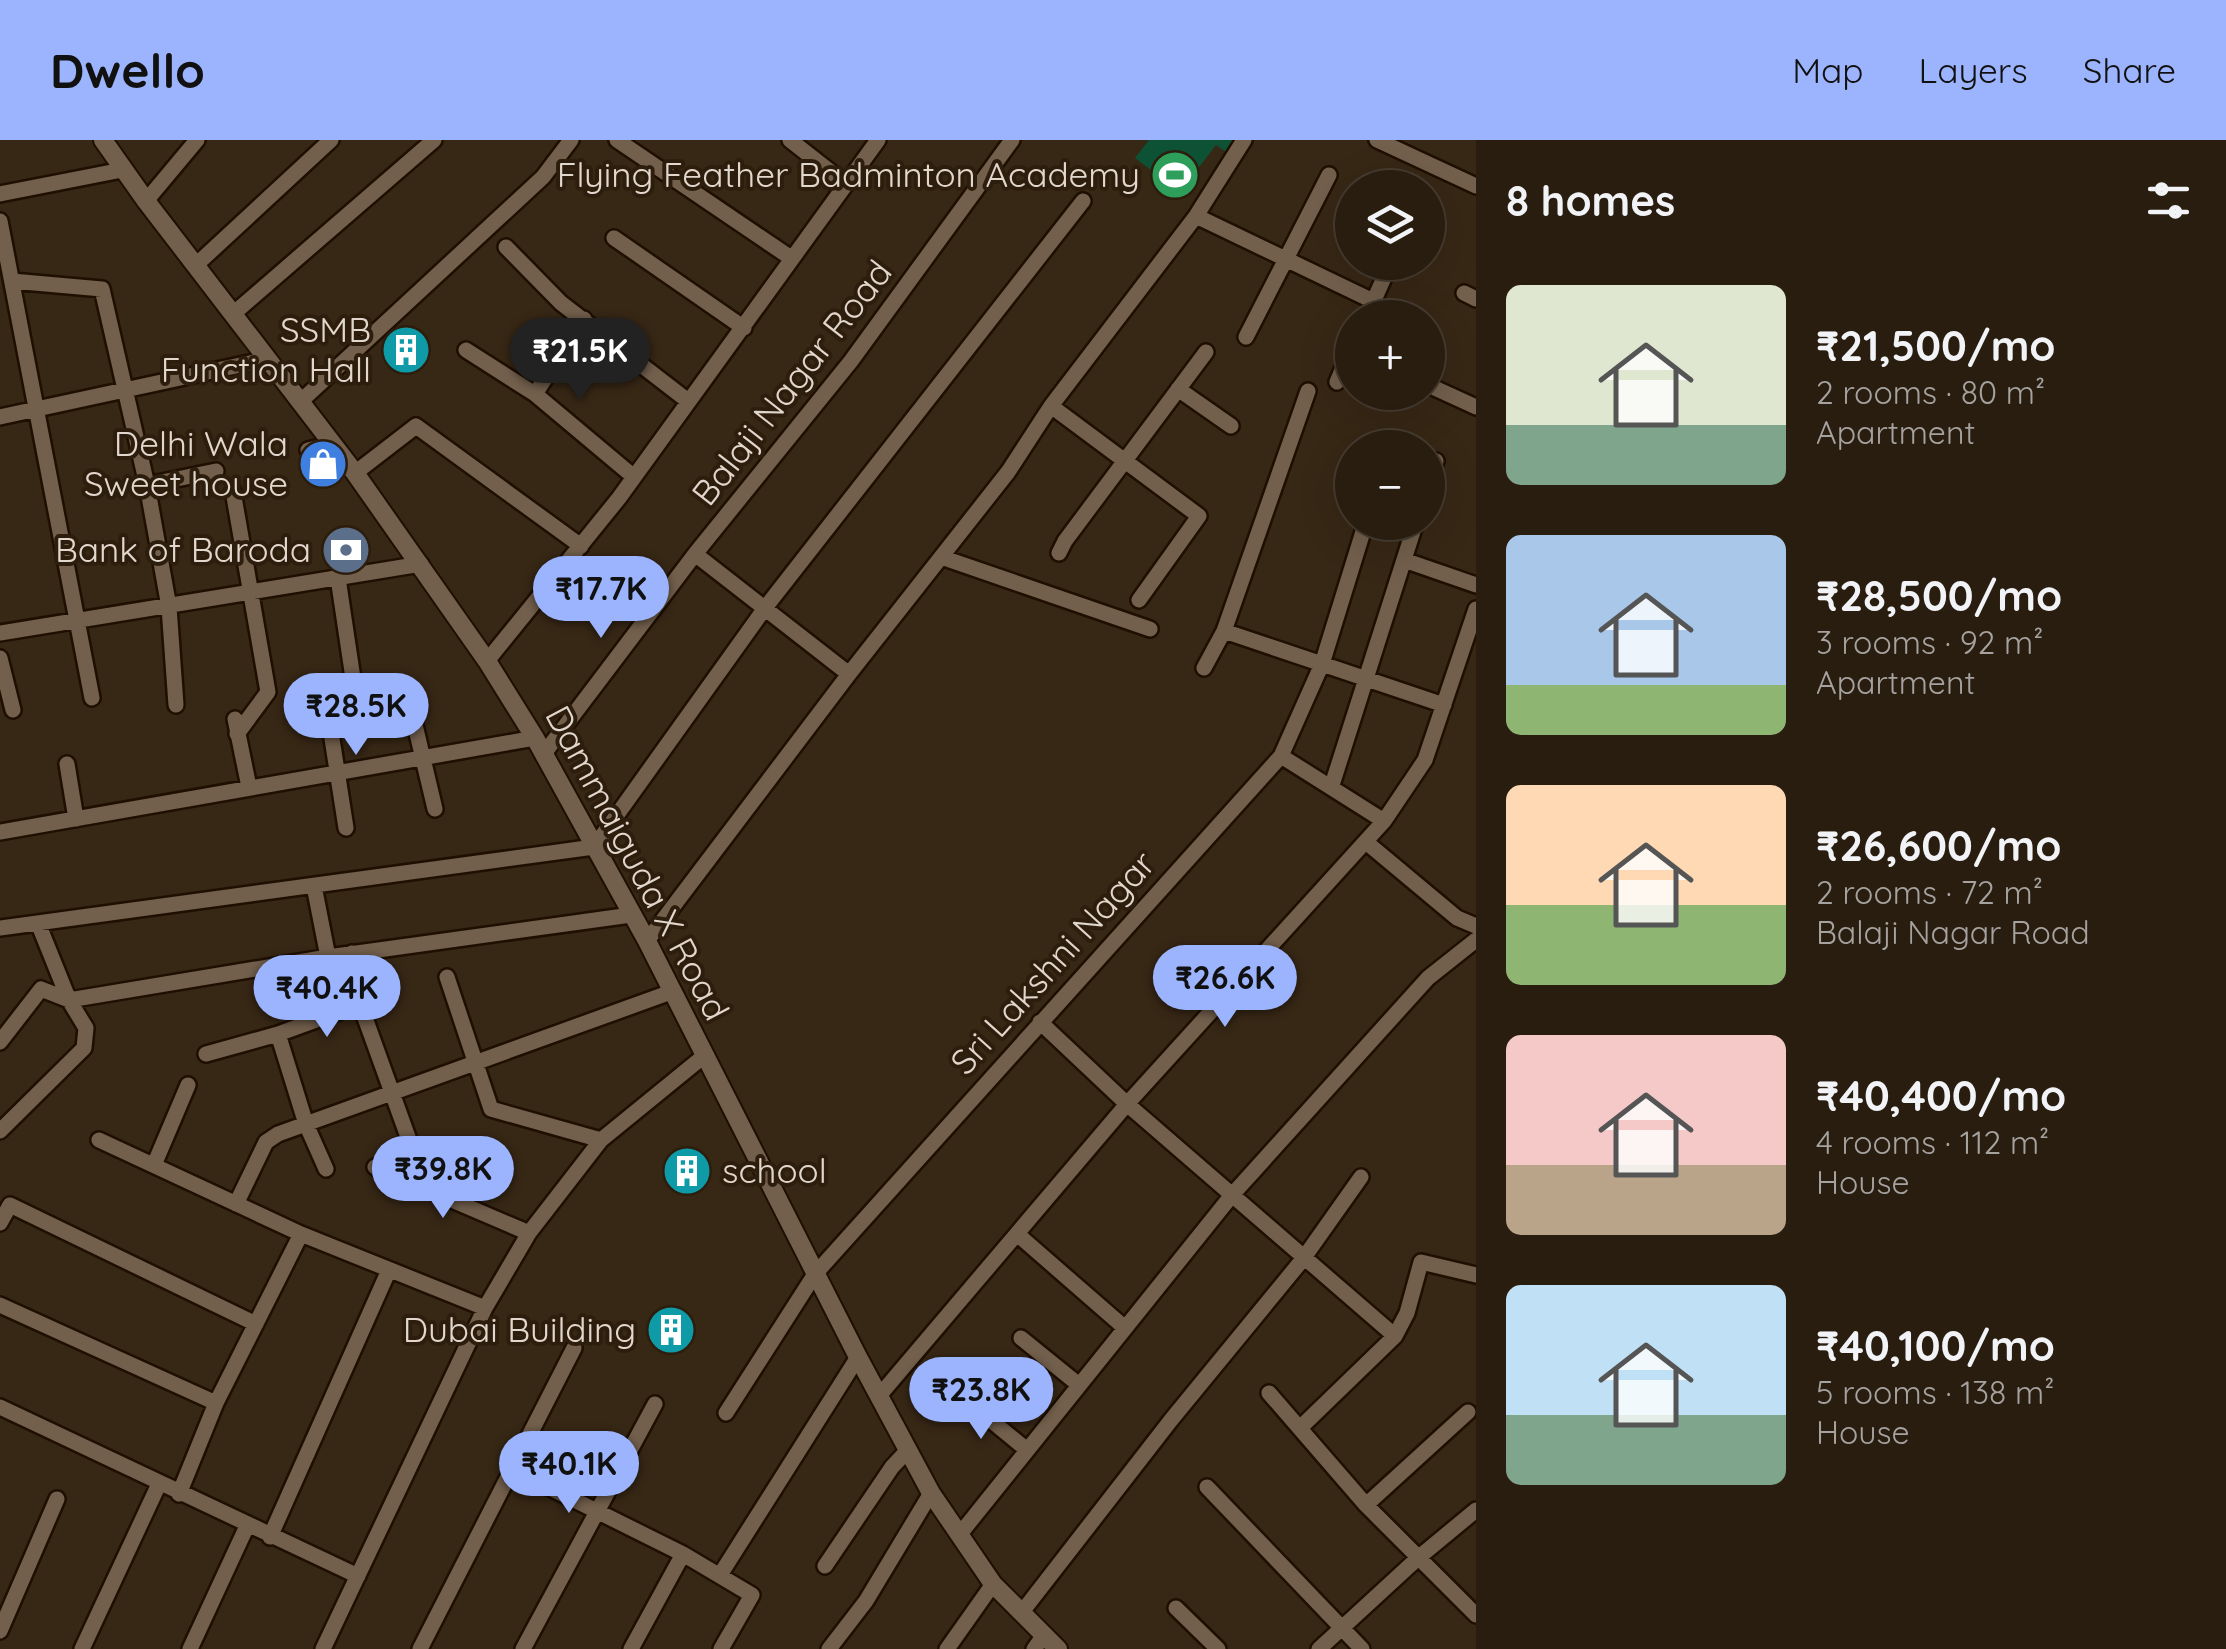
<!DOCTYPE html>
<meta charset="utf-8">
<style>
body{margin:0;font-family:Quicksand,sans-serif;background:#352a1e;color:#f1f3f6;height:100vh;display:flex;flex-direction:column;font-size:38px;white-space:nowrap}
*{box-sizing:border-box;margin:0}
p{font-size:32px;color:#a5a29f}
.icon{flex:none;width:55px;height:55px;fill:none;stroke:currentColor;stroke-width:2;stroke-linecap:round;stroke-linejoin:round}
.map{position:relative;flex:1;overflow:hidden}
.sheet{display:flex;flex-direction:column;background:#291d10;width:750px}
.sheet>*{flex:none}
.fabs{position:absolute;left:1335px;top:30px;display:grid;gap:20px}
.fabs a{display:grid;place-items:center;width:110px;height:110px;border-radius:50%;background:#291d10;box-shadow:0 10px 40px #0002,0 0 0 2px #453b30;font-size:50px}
.price{position:absolute;translate:-50% -85px;padding:0 22px;border-radius:35px;background:#9cb4fd;color:#111;font-size:32px;line-height:65px;filter:drop-shadow(0 2px 5px #0008)}
.price::after{content:'';position:absolute;left:50%;top:60px;width:30px;height:22px;margin-left:-15px;background:inherit;clip-path:polygon(0 0,100% 0,50% 100%)}
.price.selected{background:#222;color:#fff}
ul{padding:0;list-style:none}
li{display:flex;align-items:center;gap:30px;height:250px;padding:0 30px}
li span{display:grid;place-items:center;flex:none;width:280px;height:200px;border-radius:15px;color:#555}
li>.icon{margin-inline-start:auto}
span .icon{width:120px;height:120px;fill:#fffc;stroke-width:1}
li b{font-size:42px}
h2{display:flex;justify-content:space-between;align-items:center;height:120px;padding:0 30px;font-size:42px}
header{display:flex;align-items:center;gap:60px;box-sizing:border-box;height:140px;padding:0 50px;background:#9cb4fd;color:#111}
header strong{font-size:48px}
nav{display:flex;gap:55px;margin-inline-start:auto;font-size:35px}
main{display:flex;flex:1;min-height:0}
.map>svg:first-child{display:block}
</style>
<header>
<strong>Dwello</strong>
<nav><a>Map</a><a>Layers</a><a>Share</a></nav>
</header>
<main>
<div class="map">
<svg width="1476" height="1509" viewBox="0 0 1476 1509">
<rect width="100%" height="100%" fill="#372715"/>
<path fill="#0d5235" d="M1149 0H1235L1226 12 1216 5 1180 52 1135 18Z"/>
<g fill="none" stroke-linecap="round" stroke-linejoin="round">
<g stroke="#1e0f01" stroke-width="20">
<path id="minor" d="M617 0 791 118
M790 0 846 44
M1377 0 1476 46
M0 54 122 30
M146 61 197 0
M1196 76 1373 161
M0 81 92 558
M614 98 744 188
M506 107 561 163 688 261
M196 125 331 0
M12 141 102 149 147 345 169 467 176 565
M1464 153 1476 159
M233 174 434 0
M1366 178 1391 122
M584 179 535 254 634 337
M1246 197 1329 35
M466 210 535 254
M1337 242 1352 207
M1428 245 1476 267
M1178 249 1231 286
M300 262 543 37 571 0
M1051 266 1199 376 1139 460
M0 277 268 219
M1389 308 1390 301
M308 310 332 304
M355 333 416 286 581 406
M147 345 216 331
M1428 348 1436 321
M233 351 268 552 237 594
M1059 413 1065 401 1206 212
M695 414 849 534
M941 417 1150 489
M1404 420 1476 445
M338 438 354 545
M1224 491 1444 565
M0 493 421 424
M0 518 13 570
M487 521 619 358 878 0
M1204 528 1224 491 1308 251
M325 554 346 688
M410 564 435 669
M235 579 249 647
M543 615 695 414 851 221 1012 0
M1281 616 1384 681
M67 624 76 679
M1332 645 1416 382
M0 692 535 598
M1366 702 1457 778 1476 786
M314 746 328 817
M38 783 69 860
M0 788 594 707 765 468 1083 61
M647 801 849 534 1008 332 1051 266 1196 76 1244 0
M352 813 360 864 408 997
M447 837 491 969 601 1000
M1040 882 1127 964 1395 1196
M278 894 306 984 326 1029
M0 902 41 849 69 860
M206 914 278 894 360 864
M0 991 84 908 86 888 69 860 328 817 631 775
M99 1000 301 1094 485 1168
M154 1025 188 945
M375 1027 529 1093
M236 1064 266 1002 278 994 671 852
M0 1083 10 1065 256 1184
M1017 1094 1125 1188
M0 1165 216 1263
M1021 1198 1079 1245
M1269 1253 1366 1365 1476 1475
M879 1256 1127 964 1384 681 1425 620 1476 469
M965 1259 1027 1310
M0 1267 358 1436
M726 1273 815 1134 1281 616 1322 524 1366 382
M1300 1288 1395 1196 1407 1173 1421 1122 1476 1135
M512 1329 683 1414 752 1455 721 1509
M1207 1347 1362 1509
M179 1354 216 1263 301 1094
M1366 1365 1468 1272
M960 1394 1232 1055 1428 838 1476 800
M270 1397 389 1130
M825 1426 892 1327 908 1310
M720 1435 858 1217
M1176 1468 1218 1509
M1022 1472 1171 1280 1303 1119 1361 1037
M0 1491 57 1359
M82 1509 159 1344
M190 1509 247 1386
M323 1509 485 1168 529 1093 601 1000 704 916
M420 1509 574 1208
M523 1509 655 1264
M631 1509 683 1414
M829 1509 866 1461 931 1353
M947 1509 993 1444
M1034 1509 1044 1495
M1319 1509 1418 1418 1476 1370"/>
</g>
<g stroke="#1e0f01" stroke-width="22">
<path id="tertiary" d="M103 0 146 61 355 333 487 521 535 598 647 801 858 1217 931 1353 993 1444 1058 1509"/>
</g>
<use href="#minor" stroke="#725f4c" stroke-width="15"/>
<use href="#tertiary" stroke="#725f4c" stroke-width="18"/>
</g>
<defs>
<g id="stadium-disc" transform="scale(2.5)"><circle r="9.5" fill="#2e9e5b" stroke="#2d1d0c"/><path d="M0-5a6.5 5 0 1 0 0 10a6.5 5 0 1 0 0-10ZM-3.5-1.8h7v3.6h-7Z" fill="#fff"/></g>
<g id="building-disc" transform="scale(2.5)"><circle r="9.5" fill="#0f9aa8" stroke="#2d1d0c"/><path d="M-4-6H4V6H1V3H-1V6H-4ZM-2.5-4.3h1.7v1.8h-1.7ZM.8-4.3h1.7v1.8H.8ZM-2.5-1h1.7V.8h-1.7ZM.8-1h1.7V.8H.8Z" fill="#fff"/></g>
<g id="shop-disc" transform="scale(2.5)"><circle r="9.5" fill="#3f7fe0" stroke="#2d1d0c"/><path d="M-5-2.5h2.3a2.7 3.5 0 0 1 5.4 0H5L5.5 6h-11ZM-1.5-2.5h3a1.5 2.3 0 0 0-3 0Z" fill="#fff"/></g>
<g id="bank-disc" transform="scale(2.5)"><circle r="9.5" fill="#5c6f8a" stroke="#2d1d0c"/><path d="M-6-4H6V4H-6ZM0-2.3a2.3 2.3 0 1 0 0 4.6a2.3 2.3 0 1 0 0-4.6Z" fill="#fff"/></g>
</defs>
<g fill-rule="evenodd">
<use href="#stadium-disc" x="1175" y="35"/>
<use href="#building-disc" x="406" y="210"/>
<use href="#shop-disc" x="323" y="324"/>
<use href="#bank-disc" x="346" y="410"/>
<use href="#building-disc" x="687" y="1031"/>
<use href="#building-disc" x="671" y="1190"/>
</g>
<g text-anchor="middle" stroke-width="8" stroke-linejoin="round" paint-order="stroke">
<g font-size="35" fill="#e2d7cd" stroke="#2d1d0c" text-anchor="end">
<text x="1140" y="47">Flying Feather Badminton Academy</text>
<text x="371" y="202">SSMB<tspan x="371" dy="40">Function Hall</tspan></text>
<text x="288" y="316">Delhi Wala<tspan x="288" dy="40">Sweet house</tspan></text>
<text x="311" y="422">Bank of Baroda</text>
<text x="722" y="1043" text-anchor="start">school</text>
<text x="636" y="1202">Dubai Building</text>
</g>
<g font-size="35" fill="#e2d7cd" stroke="#2d1d0c">
<text transform="translate(792 243) rotate(-52)" y="12">Balaji Nagar Road</text>
<text transform="translate(637 723) rotate(62)" y="12">Dammaiguda X Road</text>
<text transform="translate(1053 823) rotate(-48)" y="12">Sri Lakshni Nagar</text>
</g>
</g>
</svg>
<div class="fabs">
<a><svg class="icon" aria-label="layers" viewBox="0 0 24 24"><path d="M12 4l9 5-9 5-9-5zM3 14l9 5 9-5"/></svg></a>
<a>+</a>
<a>−</a>
</div>
<b class="price selected" style="left:580px;top:263px">₹21.5K</b>
<b class="price" style="left:601px;top:501px">₹17.7K</b>
<b class="price" style="left:356px;top:618px">₹28.5K</b>
<b class="price" style="left:1225px;top:890px">₹26.6K</b>
<b class="price" style="left:327px;top:900px">₹40.4K</b>
<b class="price" style="left:443px;top:1081px">₹39.8K</b>
<b class="price" style="left:981px;top:1302px">₹23.8K</b>
<b class="price" style="left:569px;top:1376px">₹40.1K</b>
</div>
<section class="sheet">
<h2>8 homes<svg class="icon" aria-label="filters" viewBox="0 0 24 24"><path d="M4 7h16M4 17h16"/><circle cx="9" cy="7" r="2"/><circle cx="15" cy="17" r="2"/></svg></h2>
<ul>
<li><span style="background:linear-gradient(#dfe7d0 70%,#7fa58c 0)"><svg class="icon" aria-label="home" viewBox="0 0 24 24"><path d="M3 11l9-7 9 7M6 9v11h12V9"/></svg></span><div><b>₹21,500/mo</b><p>2 rooms · 80 m²</p><p>Apartment</p></div></li>
<li><span style="background:linear-gradient(#a9c7e8 75%,#8fb573 0)"><svg class="icon" aria-label="home" viewBox="0 0 24 24"><path d="M3 11l9-7 9 7M6 9v11h12V9"/></svg></span><div><b>₹28,500/mo</b><p>3 rooms · 92 m²</p><p>Apartment</p></div></li>
<li><span style="background:linear-gradient(#ffd9b3 60%,#8fb573 0)"><svg class="icon" aria-label="home" viewBox="0 0 24 24"><path d="M3 11l9-7 9 7M6 9v11h12V9"/></svg></span><div><b>₹26,600/mo</b><p>2 rooms · 72 m²</p><p>Balaji Nagar Road</p></div></li>
<li><span style="background:linear-gradient(#f6c9c9 65%,#b9a48a 0)"><svg class="icon" aria-label="home" viewBox="0 0 24 24"><path d="M3 11l9-7 9 7M6 9v11h12V9"/></svg></span><div><b>₹40,400/mo</b><p>4 rooms · 112 m²</p><p>House</p></div></li>
<li><span style="background:linear-gradient(#bfe0f5 65%,#7fa58c 0)"><svg class="icon" aria-label="home" viewBox="0 0 24 24"><path d="M3 11l9-7 9 7M6 9v11h12V9"/></svg></span><div><b>₹40,100/mo</b><p>5 rooms · 138 m²</p><p>House</p></div></li>
</ul>
</section>
</main>
